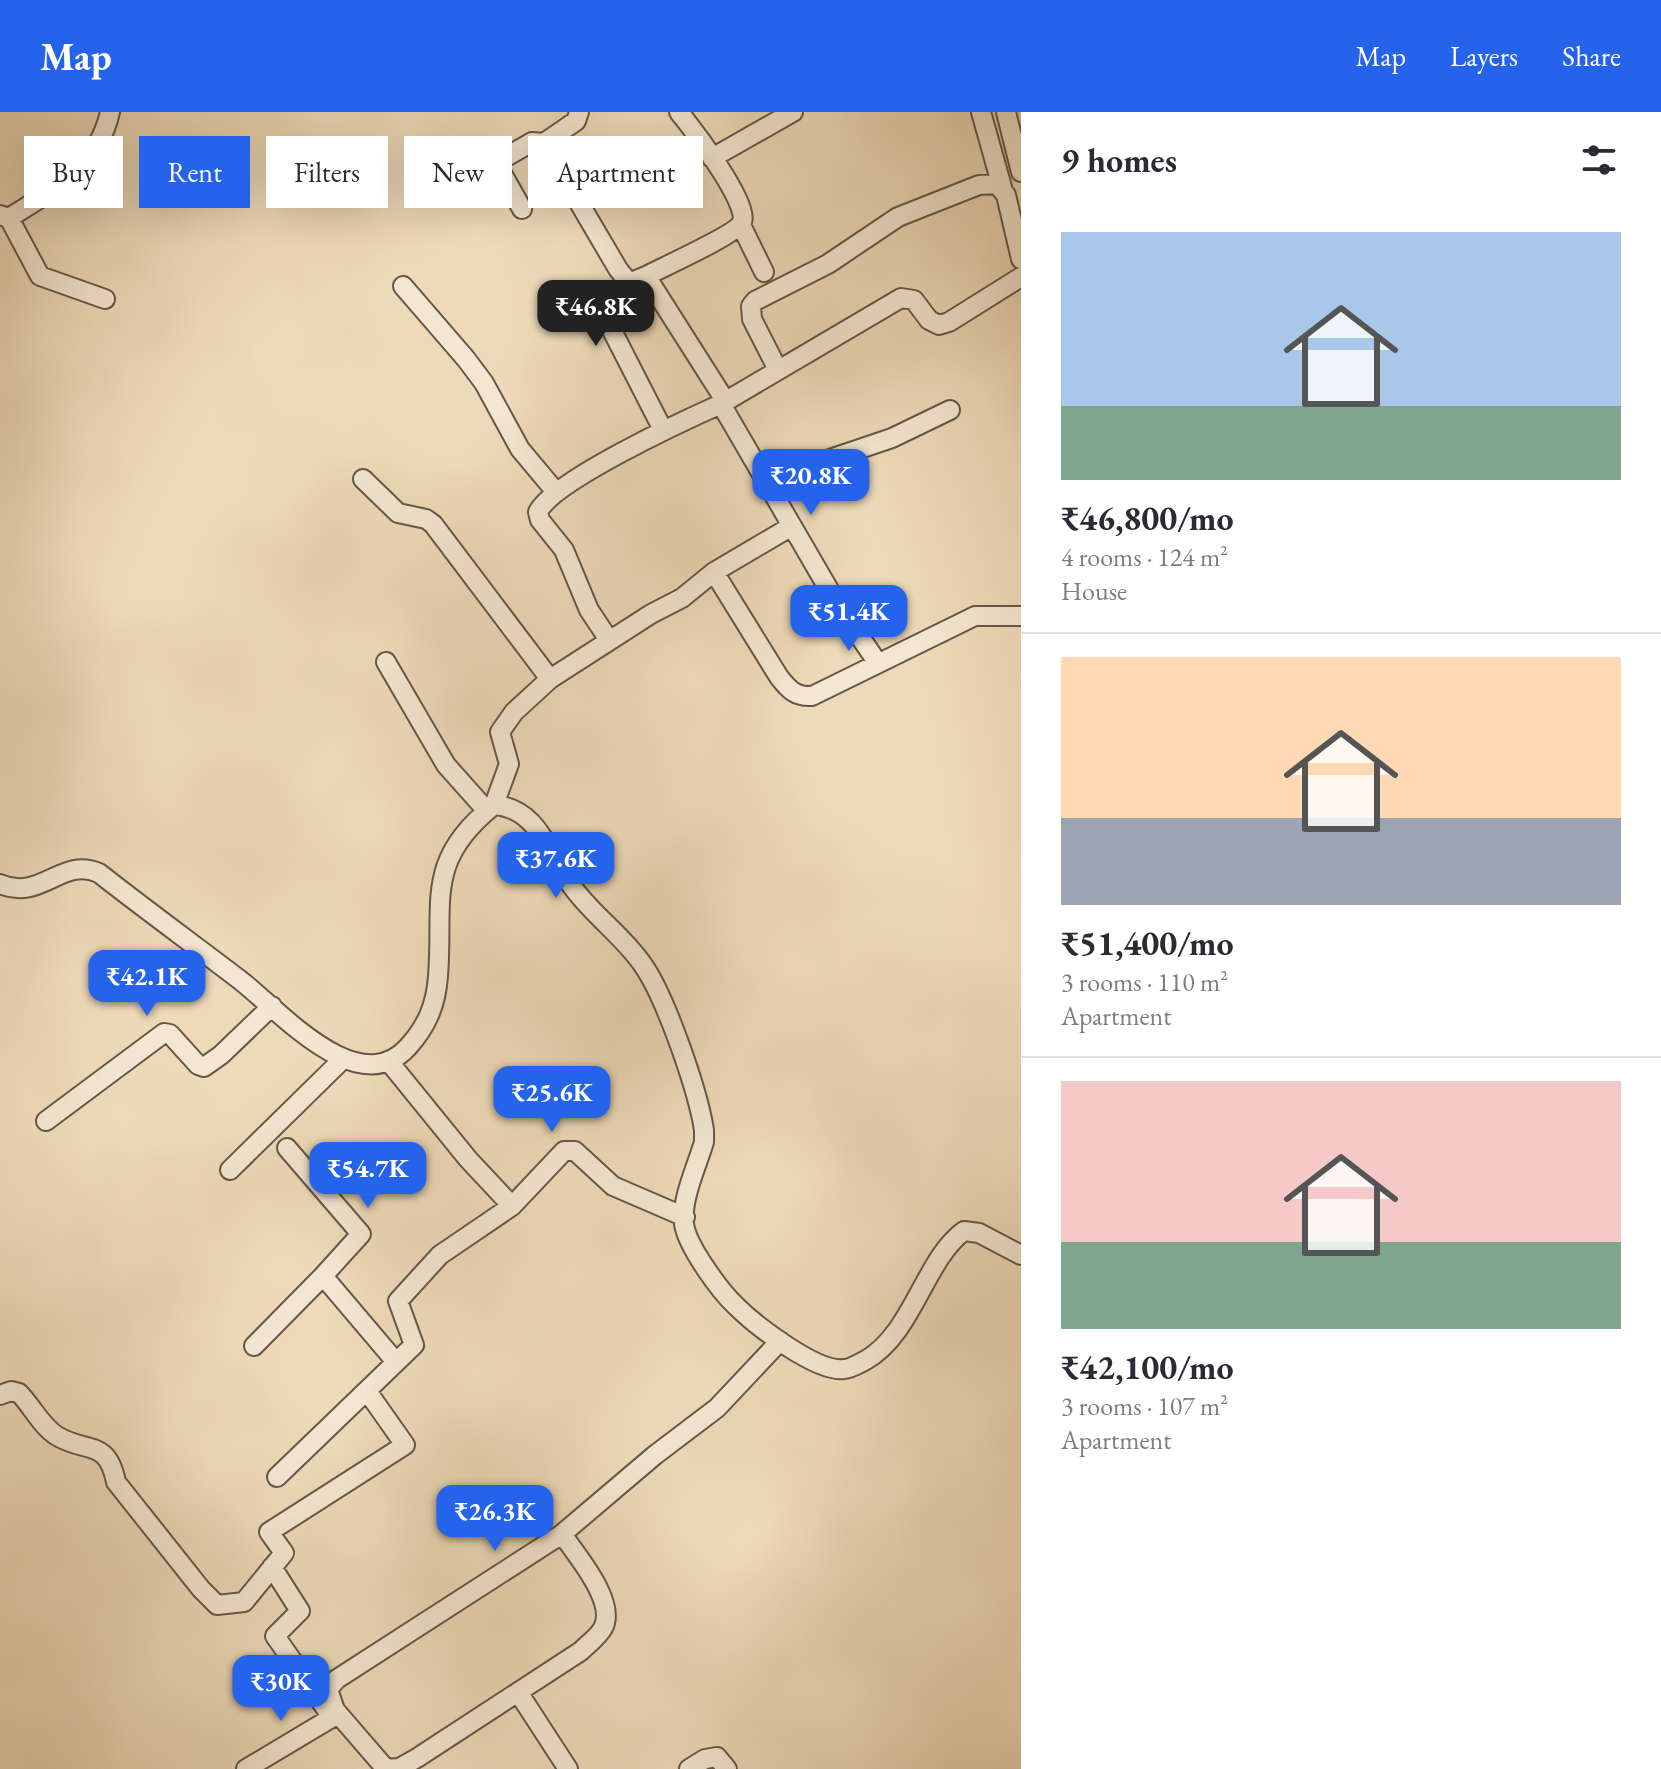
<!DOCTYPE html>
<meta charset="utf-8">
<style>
body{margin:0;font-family:"EB Garamond",serif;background:#f2f2f3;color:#2b2b33;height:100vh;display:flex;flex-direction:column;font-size:30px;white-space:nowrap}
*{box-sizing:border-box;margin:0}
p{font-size:26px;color:#7c7c81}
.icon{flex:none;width:44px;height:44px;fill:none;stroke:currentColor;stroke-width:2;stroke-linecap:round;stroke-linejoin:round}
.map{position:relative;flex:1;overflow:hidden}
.side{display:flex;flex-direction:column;background:#fff;width:640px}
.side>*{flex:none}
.banner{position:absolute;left:24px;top:24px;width:760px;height:72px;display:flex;gap:16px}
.price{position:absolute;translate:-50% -68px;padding:0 18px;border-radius:16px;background:#2563eb;color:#fff;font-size:26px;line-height:52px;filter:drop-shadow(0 2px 4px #0008)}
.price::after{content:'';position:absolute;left:50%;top:48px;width:24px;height:18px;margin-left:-12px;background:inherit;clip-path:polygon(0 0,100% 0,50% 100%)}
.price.active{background:#222;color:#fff}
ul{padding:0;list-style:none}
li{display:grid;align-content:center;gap:16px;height:424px;padding:0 40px}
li+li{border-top:2px solid #e1e1e2}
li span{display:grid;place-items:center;height:248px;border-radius:0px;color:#555}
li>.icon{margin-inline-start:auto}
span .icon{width:144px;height:144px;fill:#fffc;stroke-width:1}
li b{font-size:34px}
h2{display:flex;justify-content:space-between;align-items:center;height:96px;padding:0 40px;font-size:34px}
.chip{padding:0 28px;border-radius:0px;background:#fff;box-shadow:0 8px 32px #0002;font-size:28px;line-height:72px}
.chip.active{background:#2563eb;color:#fff}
header{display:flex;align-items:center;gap:48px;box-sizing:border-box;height:112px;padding:0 40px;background:#2563eb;color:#fff}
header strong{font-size:38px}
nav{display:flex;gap:44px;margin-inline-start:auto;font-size:28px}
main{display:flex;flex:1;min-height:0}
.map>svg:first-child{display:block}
</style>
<header>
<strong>Map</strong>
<nav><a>Map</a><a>Layers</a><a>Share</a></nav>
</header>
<main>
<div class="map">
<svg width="1021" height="1657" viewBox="0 0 1021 1657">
<rect width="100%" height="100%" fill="#eedab9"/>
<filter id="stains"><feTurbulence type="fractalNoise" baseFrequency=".0025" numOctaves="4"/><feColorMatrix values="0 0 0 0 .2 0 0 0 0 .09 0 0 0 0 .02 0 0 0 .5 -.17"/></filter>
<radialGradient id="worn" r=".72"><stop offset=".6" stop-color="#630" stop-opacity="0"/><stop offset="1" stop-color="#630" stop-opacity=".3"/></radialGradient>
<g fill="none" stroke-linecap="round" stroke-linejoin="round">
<g stroke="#655848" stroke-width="22">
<path id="minor" d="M579 0 576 9 544 31 618 157 629 171 646 164 726 290
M981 0 1002 75
M1006 0 1021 60
M712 46 793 0
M522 97 499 56V49L532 30 544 31
M0 103 9 106C54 77 97 57 110 0
M9 106 40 164 105 187
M741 113 764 160
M646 164C661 156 737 122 742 110 750 92 692 16 679 0
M629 171 606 186 600 195 663 318
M403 174 466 247 484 271 520 337 556 380
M778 258 752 207 751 194 755 189 828 152 898 105 979 73 997 72 1006 83 1021 147
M363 367 398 401 426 407 433 412 550 567
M773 381 827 348 892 326 950 298
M792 414 835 488 877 550
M714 460 779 565C789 578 796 585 812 584L975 504H1021
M609 528 589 498 564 438 540 408 538 400C553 369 685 308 721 292
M386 550 446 653 487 699
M494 693 509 652 500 620 514 600 550 567 651 502 682 486 714 460 792 414 721 292 901 186 914 188 929 208 939 213 949 210 1021 165
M0 772C41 790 62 744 99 761 146 798 193 832 240 868 280 899 358 990 408 935 427 914 436 893 438 864 444 789 424 749 494 693 540 696 549 745 574 777 594 804 624 825 643 853 666 886 698 979 704 1018V1030C697 1054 681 1087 684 1112 687 1134 720 1179 736 1194 755 1213 817 1261 844 1257 850 1257 860 1251 866 1248 913 1221 925 1147 964 1119L979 1121 1021 1143
M390 951 468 1047 512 1094
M46 1009 164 921 170 922 198 953 204 955 221 943 272 894
M287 1036 361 1122 323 1164
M230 1058 343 947
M254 1234 323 1164 396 1250
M0 1283 11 1279 19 1281C32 1294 41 1314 57 1324 87 1342 107 1326 116 1370L201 1477 217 1493 244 1490 284 1441 269 1420 405 1333 367 1279
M277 1365 414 1233 398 1189 440 1143 512 1094 564 1039H575L613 1074 685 1105
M272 1455 300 1499 275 1524 329 1601
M518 1580 568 1657
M385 1656 335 1598 328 1577 337 1567 562 1422 655 1343 717 1296 780 1229
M246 1657 338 1602
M384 1657 399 1656 417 1646 581 1539C588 1532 598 1525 603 1516 617 1490 577 1444 562 1422
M689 1657 705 1647 717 1645 727 1657"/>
</g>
<use href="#minor" stroke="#f4e7d2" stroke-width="18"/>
</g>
<rect width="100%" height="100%" filter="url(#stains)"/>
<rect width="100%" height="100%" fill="url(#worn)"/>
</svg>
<b class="price active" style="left:596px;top:236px">₹46.8K</b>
<b class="price" style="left:811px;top:405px">₹20.8K</b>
<b class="price" style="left:849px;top:541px">₹51.4K</b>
<b class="price" style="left:556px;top:788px">₹37.6K</b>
<b class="price" style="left:147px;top:906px">₹42.1K</b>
<b class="price" style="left:552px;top:1022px">₹25.6K</b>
<b class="price" style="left:368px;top:1098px">₹54.7K</b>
<b class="price" style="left:495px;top:1441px">₹26.3K</b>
<b class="price" style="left:281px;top:1611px">₹30K</b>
<div class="banner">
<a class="chip">Buy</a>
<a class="chip active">Rent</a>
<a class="chip">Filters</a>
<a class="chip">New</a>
<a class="chip">Apartment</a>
</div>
</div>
<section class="side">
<h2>9 homes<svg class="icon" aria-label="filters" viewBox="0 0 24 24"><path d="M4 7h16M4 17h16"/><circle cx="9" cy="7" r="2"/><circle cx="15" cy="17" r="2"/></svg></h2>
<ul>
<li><span style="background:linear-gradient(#a9c7e8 70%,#7fa58c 0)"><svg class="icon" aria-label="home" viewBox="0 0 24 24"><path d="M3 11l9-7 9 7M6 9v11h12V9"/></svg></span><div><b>₹46,800/mo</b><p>4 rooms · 124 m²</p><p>House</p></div></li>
<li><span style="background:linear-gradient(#ffd9b3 65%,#9aa5b1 0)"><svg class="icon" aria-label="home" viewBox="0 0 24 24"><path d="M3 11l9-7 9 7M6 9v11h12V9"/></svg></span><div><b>₹51,400/mo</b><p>3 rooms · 110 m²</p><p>Apartment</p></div></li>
<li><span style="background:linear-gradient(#f6c9c9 65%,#7fa58c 0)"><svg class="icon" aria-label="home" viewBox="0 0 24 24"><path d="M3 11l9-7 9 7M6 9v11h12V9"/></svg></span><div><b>₹42,100/mo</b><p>3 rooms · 107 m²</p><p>Apartment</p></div></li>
</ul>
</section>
</main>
